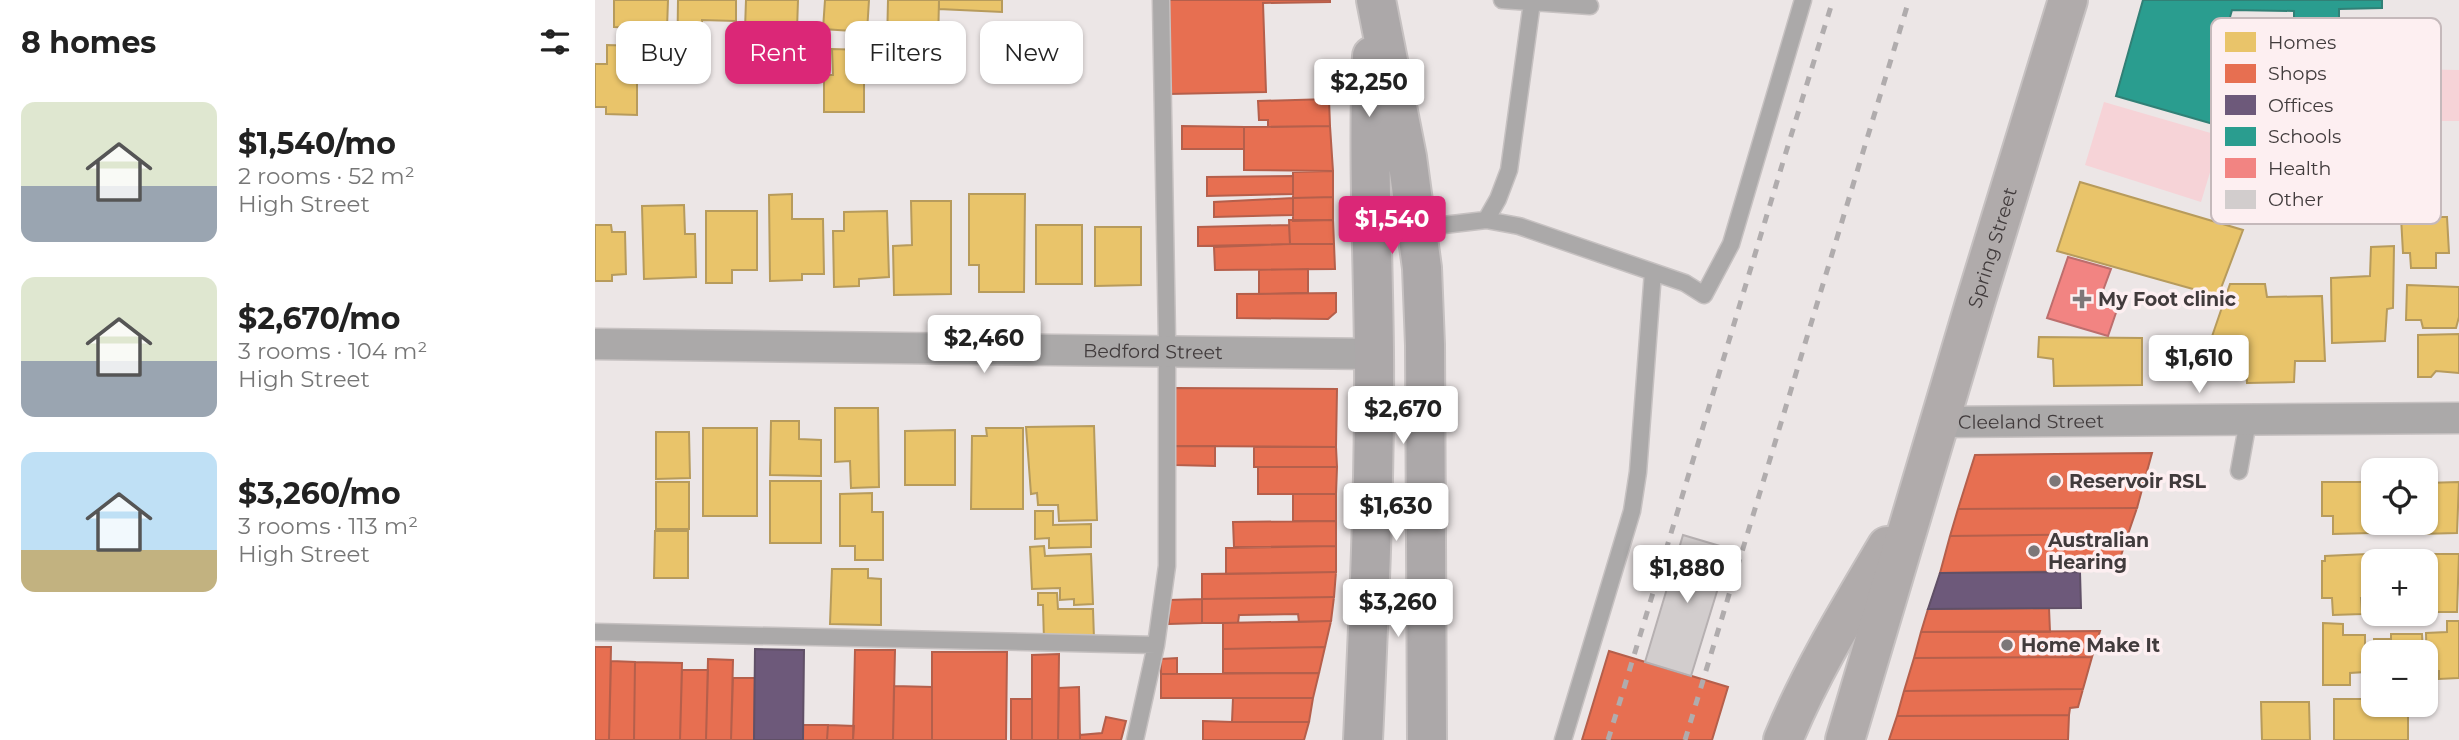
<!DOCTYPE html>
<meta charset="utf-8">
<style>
body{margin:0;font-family:Montserrat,sans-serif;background:#f2f2f2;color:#222;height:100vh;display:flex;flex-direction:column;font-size:26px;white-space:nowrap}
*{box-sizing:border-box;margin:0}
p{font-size:23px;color:#767676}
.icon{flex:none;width:38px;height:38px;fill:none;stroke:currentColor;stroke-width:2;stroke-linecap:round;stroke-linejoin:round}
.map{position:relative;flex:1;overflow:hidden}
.side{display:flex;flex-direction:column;background:#fff;width:595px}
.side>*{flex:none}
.banner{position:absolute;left:21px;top:21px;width:665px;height:63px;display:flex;gap:14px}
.tools{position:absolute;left:1766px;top:458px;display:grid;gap:14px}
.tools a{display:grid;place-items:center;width:77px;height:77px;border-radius:14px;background:#fff;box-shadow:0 2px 5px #0004;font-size:35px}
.price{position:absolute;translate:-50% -60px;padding:0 16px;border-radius:7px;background:#fff;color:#222;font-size:23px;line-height:46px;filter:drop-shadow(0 2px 4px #0008)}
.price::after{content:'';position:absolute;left:50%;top:42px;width:21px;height:16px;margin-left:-10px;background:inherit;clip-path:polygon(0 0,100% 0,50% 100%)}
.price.current{background:#db2777;color:#fff}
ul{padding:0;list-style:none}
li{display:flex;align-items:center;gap:21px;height:175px;padding:0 21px}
li span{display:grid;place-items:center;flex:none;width:196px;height:140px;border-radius:14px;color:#555}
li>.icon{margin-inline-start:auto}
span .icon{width:84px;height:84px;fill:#fffc;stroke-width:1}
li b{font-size:30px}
h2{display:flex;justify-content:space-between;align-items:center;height:84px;padding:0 21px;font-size:30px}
.tag{padding:0 24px;border-radius:14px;background:#fff;box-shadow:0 2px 5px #0004;font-size:24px;line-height:63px}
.tag.current{background:#db2777;color:#fff}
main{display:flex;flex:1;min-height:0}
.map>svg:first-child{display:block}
</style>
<main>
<section class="side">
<h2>8 homes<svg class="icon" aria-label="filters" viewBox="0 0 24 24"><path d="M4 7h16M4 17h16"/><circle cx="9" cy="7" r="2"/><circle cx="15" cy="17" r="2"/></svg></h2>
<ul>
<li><span style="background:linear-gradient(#dfe7d0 60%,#9aa5b1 0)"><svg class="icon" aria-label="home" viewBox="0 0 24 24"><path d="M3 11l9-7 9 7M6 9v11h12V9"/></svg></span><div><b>$1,540/mo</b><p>2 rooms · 52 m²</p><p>High Street</p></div></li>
<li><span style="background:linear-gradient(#dfe7d0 60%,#9aa5b1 0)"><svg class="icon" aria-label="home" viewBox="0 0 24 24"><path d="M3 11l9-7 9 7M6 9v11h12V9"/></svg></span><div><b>$2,670/mo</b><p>3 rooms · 104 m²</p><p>High Street</p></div></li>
<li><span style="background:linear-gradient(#bfe0f5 70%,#c2b280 0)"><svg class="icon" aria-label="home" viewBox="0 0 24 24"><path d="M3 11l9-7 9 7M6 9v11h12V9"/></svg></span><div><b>$3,260/mo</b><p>3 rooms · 113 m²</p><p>High Street</p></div></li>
</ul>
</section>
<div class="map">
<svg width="1864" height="740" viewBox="0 0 1864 740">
<rect width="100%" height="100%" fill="#ece6e6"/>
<path fill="#f6d3d7" d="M1810 69 1864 70V121H1811Z
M1509 102 1626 136 1606 202 1490 165Z"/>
<path fill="#e9c46a" stroke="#b79b5c" stroke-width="2" d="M19 0H73L72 29 19 27Z
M83 0H141V21L107 20 106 77H82Z
M151 0H203L202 30 150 29Z
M230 0H274L272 32 228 29Z
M293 0H344L343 45H292Z
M344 0H407V12L344 9Z
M12 45 42 46V115L11 114V107H0V64H12Z
M237 49 269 50V112H229V75H238Z
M1485 182 1648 230 1623 296 1462 251Z
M197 194V219H228L229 274H207V280L175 281 174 195Z
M374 194H430L429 292H384V265H374Z
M316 201H356V294L299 295 298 246 317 245Z
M89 205 90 234H100L101 277 49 279 47 206Z
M111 211H162V270H137V283H111Z
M292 211 294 277 264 279V286L239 287 238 231H249V212Z
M1806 217H1852L1854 253H1841V268H1816L1815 253H1808Z
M0 225H16L17 232H30L31 274 17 275V281H0Z
M441 225H487V284H441Z
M500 227H546V285L500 286Z
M1799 246 1798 308 1792 309 1790 341 1737 343 1736 278 1775 276 1776 247Z
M1635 284H1670L1672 297 1727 296 1730 361H1700L1699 382 1652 383 1651 363 1612 351Z
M1812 285 1864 287V317L1861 328H1828L1826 320H1811Z
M1864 334V373L1841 371 1836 377H1823V335Z
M1444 337 1547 338V385L1459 386 1458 359 1443 357Z
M240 408H283L284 487 256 488 255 461 240 462Z
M176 421H204V439L226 440V476L175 475Z
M499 426 502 520 464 521 463 505H443L442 493 436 494 431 427Z
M108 428H162V516H108Z
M391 428H428V509H376L377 436H392Z
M360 430V485H310V431Z
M61 432H94L95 478 61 479Z
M175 481H226V543H175Z
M61 482H94V529H61Z
M1727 482H1776V533L1738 534V516H1727Z
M1864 482 1862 533 1824 534 1823 523H1830V483Z
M277 493V512H288V560H260V546H245V494Z
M440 511H458V525L496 524V547L454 548V538L440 539Z
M60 531H93V578H59Z
M449 546 450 556 496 554 498 604 479 605V599L465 600V588L437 589 435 547Z
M1772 554 1773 598H1766L1767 614 1738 615 1737 598H1727V561H1730V556Z
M1828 554H1864L1862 612H1835V597H1830V562H1828Z
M237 569H273V578L286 579V625L235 624Z
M443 593H462L463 609H498L499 639 449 640 448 605H443Z
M1852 621H1864V678L1844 679V671H1832L1831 633 1852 632Z
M1728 623 1748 624V635H1770V672L1755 673V685H1728Z
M1796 634H1827L1828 653H1779V639H1796Z
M1739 699H1778V705H1806V713H1813V740H1739Z
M1666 702H1714L1715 740H1667Z"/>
<path fill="#e76f51" stroke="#b55f4b" stroke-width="2" d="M572 0H735V2L668 3 671 92 574 94Z
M734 99 735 126 673 127V120H664L663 101Z
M587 126 649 127V149H587Z
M735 126 738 171 649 170V127Z
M738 171V197L698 198V172Z
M698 176V194L612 196V177Z
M738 197V220L698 221V198Z
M698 198V215L619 217V202Z
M694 220H738L739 244H695Z
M694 225 695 244 603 246V227Z
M695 244H739L740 269 620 270 619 247Z
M713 269V293L664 294V270Z
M741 293V312L733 319 642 318V294Z
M580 388 742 389 741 447 580 446Z
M580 446H620V466L580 465Z
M659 447H741L742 467H659Z
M1557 453 1542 508 1363 509 1380 455Z
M663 467H742L741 494H663Z
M698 494H741V521H698Z
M1542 508 1533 534 1355 536 1363 509Z
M741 521V546L639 547 638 522Z
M1533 534 1523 565H1496V571L1345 573 1355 536Z
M741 546V572L631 574V548Z
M741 572 739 597 607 599V574Z
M739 597 736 621 704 622 703 614 644 615 643 623H607V599Z
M607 599V623L574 624V600Z
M1454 608 1455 632H1326L1333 609Z
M736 621 730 647 628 649V623Z
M1505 631 1497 657 1319 658 1326 632Z
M0 647H16L14 740H0Z
M730 647 724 673H628V649Z
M260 650H300L298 740H258Z
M1014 651 1133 687 1117 740H987Z
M337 652H412L411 740H337Z
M464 654 463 740H437V655Z
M1497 657 1488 689 1309 691 1319 658Z
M582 658V674H566V659Z
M113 659 138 660 136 740H111Z
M16 661 40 662 39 740H14Z
M40 662 87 663 85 740H39Z
M87 670H113L111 740H85Z
M724 673 718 698H566V674Z
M138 678H160L159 740H136Z
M299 686 337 687V740H298Z
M484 687 485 740H463L464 688Z
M1488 689 1483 707 1475 708 1474 715 1302 716 1309 691Z
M638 698H718L714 722H637Z
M416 699H437V740H416Z
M1474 715 1473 740H1294L1302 716Z
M511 717 531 721 526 740H485V735L507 733Z
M608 721 637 722H714L709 740H608Z
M208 725H233L232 740H208Z
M233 725 259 726 258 740H232Z"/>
<path fill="#6d597a" stroke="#605067" stroke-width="2" d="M1485 572 1486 608 1333 609 1345 573Z
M160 649 209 650 208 740H159Z"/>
<path fill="#2a9d8f" stroke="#318076" stroke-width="2" d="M1548 0H1787V8L1744 9V24L1699 25V11L1637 10 1624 56 1646 62 1647 72 1654 74 1639 130 1521 96Z"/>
<path fill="#f28482" stroke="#bd6e6d" stroke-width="2" d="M1473 257 1516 269 1506 296 1525 301 1513 336 1452 318Z"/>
<path fill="#d2cdcd" stroke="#b6b0b1" stroke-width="2" d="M1088 535 1135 549 1096 676 1050 662Z"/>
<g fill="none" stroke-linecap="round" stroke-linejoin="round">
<g stroke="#c6c1c1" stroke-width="19">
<path id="lane" d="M907 0 995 6
M891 220 903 199 914 170 937 2
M823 228 891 220 924 226 1090 283 1109 295 1136 244 1208 0
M1644 471 1653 421
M0 632 561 645
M540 740 561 645 572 566V340L566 0
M968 740 1037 511 1043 472 1058 272"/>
</g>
<g stroke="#c6c1c1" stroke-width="33">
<g id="street">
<path id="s1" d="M0 344 779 354"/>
<path id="s2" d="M1345 422 1864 418"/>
</g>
</g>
<g stroke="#c6c1c1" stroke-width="42">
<path id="secondary" d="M781 0 812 157 827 268 830 345 832 740
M768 740C774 611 780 482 779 353 778 254 773 155 777 56"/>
</g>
<g stroke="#c6c1c1" stroke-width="42">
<g id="primary">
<path d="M1188 740C1216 672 1254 610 1292 546"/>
<path id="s3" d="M1250 740 1380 303 1473 0"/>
</g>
</g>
<use href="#lane" stroke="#aba9a9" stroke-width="16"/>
<use href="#street" stroke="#aba9a9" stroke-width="30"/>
<use href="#secondary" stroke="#aca8a9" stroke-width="38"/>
<use href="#primary" stroke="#b0abab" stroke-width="38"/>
<path stroke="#b0acad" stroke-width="5" stroke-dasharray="9 9" stroke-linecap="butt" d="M1013 740C1089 494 1161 246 1238 0
M1090 740 1314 0"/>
</g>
<g fill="#7d7778" stroke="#fdeff1" stroke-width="2.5">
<path d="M1483.5 288.5h7v7h7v7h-7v7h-7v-7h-7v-7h7z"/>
<circle cx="1460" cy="481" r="7"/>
<circle cx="1439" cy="551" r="7"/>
<circle cx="1412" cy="645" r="7"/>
</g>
<g text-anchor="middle" stroke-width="7" stroke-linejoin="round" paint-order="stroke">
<g font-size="19" fill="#413b3c" stroke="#fdeff1">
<text dy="7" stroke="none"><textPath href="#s3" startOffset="514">Spring Street</textPath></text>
<text dy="7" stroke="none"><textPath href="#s1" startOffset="558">Bedford Street</textPath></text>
<text dy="7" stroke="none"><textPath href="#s2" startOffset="91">Cleeland Street</textPath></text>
</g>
<g font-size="19" font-weight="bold" fill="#413b3c" stroke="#fdeff1" text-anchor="start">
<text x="1503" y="306">My Foot clinic</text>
<text x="1474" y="488">Reservoir RSL</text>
<text x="1453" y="547">Australian<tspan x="1453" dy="22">Hearing</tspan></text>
<text x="1426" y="652">Home Make It</text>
</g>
</g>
<rect x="1616" y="18" width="230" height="206" rx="10" fill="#fdeff1" stroke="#c5b9bb" stroke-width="2"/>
<rect x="1630" y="32" width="31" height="20" fill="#e9c46a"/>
<rect x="1630" y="64" width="31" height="19" fill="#e76f51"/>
<rect x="1630" y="95" width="31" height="20" fill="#6d597a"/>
<rect x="1630" y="127" width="31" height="19" fill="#2a9d8f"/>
<rect x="1630" y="158" width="31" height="20" fill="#f28482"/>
<rect x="1630" y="190" width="31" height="19" fill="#d2cdcd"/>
<g font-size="19" fill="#413b3c">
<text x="1673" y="49">Homes</text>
<text x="1673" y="80">Shops</text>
<text x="1673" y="112">Offices</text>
<text x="1673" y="143">Schools</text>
<text x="1673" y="175">Health</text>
<text x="1673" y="206">Other</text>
</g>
</svg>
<div class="tools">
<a><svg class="icon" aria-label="locate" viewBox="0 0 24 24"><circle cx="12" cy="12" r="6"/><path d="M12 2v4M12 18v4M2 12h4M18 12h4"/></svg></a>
<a>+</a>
<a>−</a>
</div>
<b class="price" style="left:774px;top:119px">$2,250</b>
<b class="price current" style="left:797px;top:256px">$1,540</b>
<b class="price" style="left:389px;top:375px">$2,460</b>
<b class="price" style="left:1604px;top:395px">$1,610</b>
<b class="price" style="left:808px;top:446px">$2,670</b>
<b class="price" style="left:801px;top:543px">$1,630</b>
<b class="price" style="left:1092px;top:605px">$1,880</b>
<b class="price" style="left:803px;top:639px">$3,260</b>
<div class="banner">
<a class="tag">Buy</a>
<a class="tag current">Rent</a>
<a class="tag">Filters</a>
<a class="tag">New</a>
</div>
</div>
</main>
